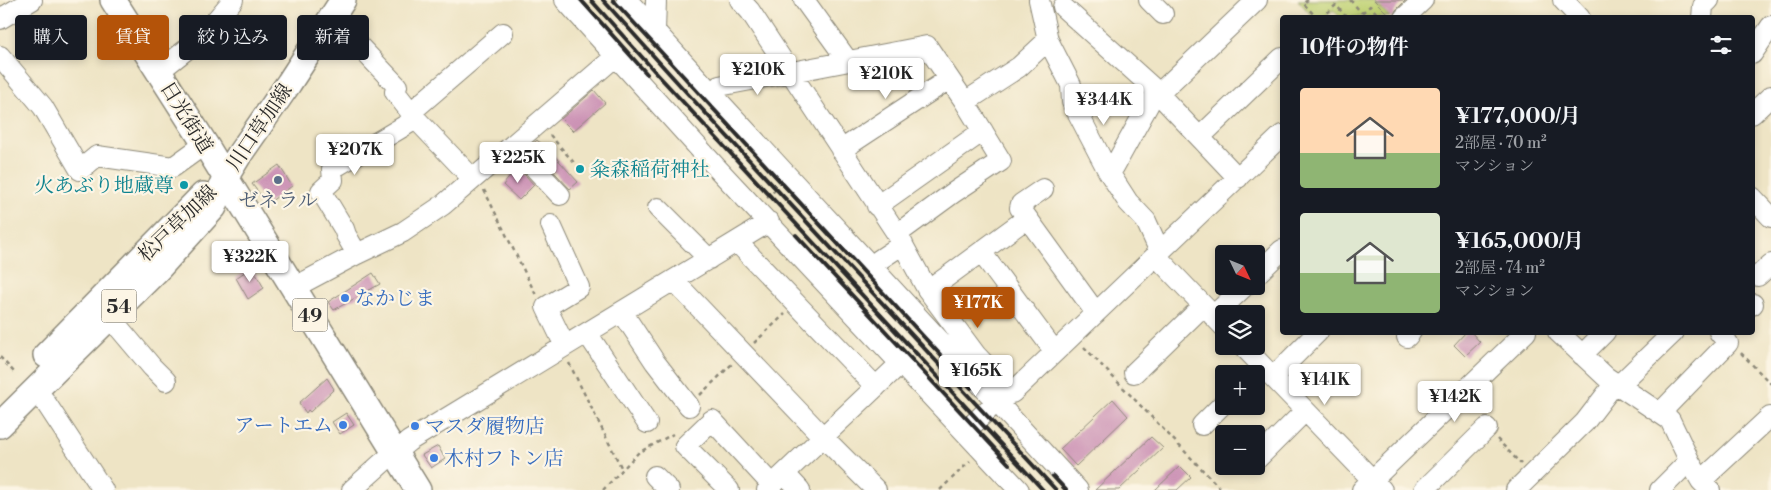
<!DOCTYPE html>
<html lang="ja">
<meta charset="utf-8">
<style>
body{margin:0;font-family:"Libre Bodoni","Noto Serif JP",serif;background:#20242c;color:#f1f3f6;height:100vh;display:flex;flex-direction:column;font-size:19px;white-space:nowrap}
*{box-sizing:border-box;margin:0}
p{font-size:16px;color:#9ea1a6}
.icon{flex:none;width:28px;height:28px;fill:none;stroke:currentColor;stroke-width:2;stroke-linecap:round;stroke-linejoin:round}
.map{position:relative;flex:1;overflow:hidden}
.sheet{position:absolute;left:1280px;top:15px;width:475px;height:320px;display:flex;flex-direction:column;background:#171b24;border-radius:5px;box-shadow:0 2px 8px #0003}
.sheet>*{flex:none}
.banner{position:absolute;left:15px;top:15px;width:475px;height:45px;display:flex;gap:10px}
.needle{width:32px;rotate:133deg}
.fabs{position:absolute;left:1215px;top:245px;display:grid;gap:10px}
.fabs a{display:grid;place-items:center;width:50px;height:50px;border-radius:5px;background:#171b24;box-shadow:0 2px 8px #0003;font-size:25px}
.price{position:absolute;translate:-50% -42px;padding:0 11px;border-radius:5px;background:#fff;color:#222;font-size:16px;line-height:32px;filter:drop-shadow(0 1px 2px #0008)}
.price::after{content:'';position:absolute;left:50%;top:30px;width:15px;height:11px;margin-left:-8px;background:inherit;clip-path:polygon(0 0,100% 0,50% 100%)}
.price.selected{background:#b45309;color:#fff}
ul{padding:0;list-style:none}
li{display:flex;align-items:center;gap:15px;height:125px;padding:0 20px}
li span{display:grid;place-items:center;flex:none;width:140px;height:100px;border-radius:5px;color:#555}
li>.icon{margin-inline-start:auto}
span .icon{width:60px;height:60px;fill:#fffc;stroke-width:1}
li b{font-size:21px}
h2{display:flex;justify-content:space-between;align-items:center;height:60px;padding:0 20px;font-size:21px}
.chip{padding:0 18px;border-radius:5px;background:#171b24;box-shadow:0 2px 8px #0003;font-size:18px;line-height:45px}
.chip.selected{background:#b45309;color:#fff}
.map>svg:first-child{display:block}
</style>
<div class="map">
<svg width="1771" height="490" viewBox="0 0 1771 490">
<rect width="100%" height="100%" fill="#fcf5e5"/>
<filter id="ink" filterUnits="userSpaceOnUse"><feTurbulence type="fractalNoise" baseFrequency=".02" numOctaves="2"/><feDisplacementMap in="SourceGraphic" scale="10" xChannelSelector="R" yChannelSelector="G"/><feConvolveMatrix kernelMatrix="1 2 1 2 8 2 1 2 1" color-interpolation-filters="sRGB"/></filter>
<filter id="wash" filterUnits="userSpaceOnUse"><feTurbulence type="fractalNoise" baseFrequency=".0096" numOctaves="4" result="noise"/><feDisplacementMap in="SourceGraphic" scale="20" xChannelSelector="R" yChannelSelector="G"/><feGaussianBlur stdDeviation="1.12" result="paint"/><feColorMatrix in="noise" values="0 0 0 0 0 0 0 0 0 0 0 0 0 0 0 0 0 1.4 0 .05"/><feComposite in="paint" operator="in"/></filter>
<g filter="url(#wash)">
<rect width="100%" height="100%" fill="#eee4c5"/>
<path fill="#c0d275" stroke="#767e50" d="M1298 0H1372L1390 17H1369L1368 16 1366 17H1340L1333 10 1324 17H1313Z"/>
<g id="blocks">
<path fill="#cc93b5" d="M1374 0H1406L1396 10 1392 18Z
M594 90 605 103 573 131 561 119Z
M537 140 551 152 578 182 570 189 530 146Z
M279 165 292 186 267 204 252 184Z
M518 167 534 185 519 200 503 185Z
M252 267 264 288 248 299 236 278Z
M373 273 380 284 334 310 328 302Z
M1466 332H1471L1480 342 1465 356 1454 345Z
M327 378 334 389 310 412 308 410 306 413 299 403Z
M1113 399 1128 416 1076 466 1060 449Z
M346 413 354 425 340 434 332 422Z
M1151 437 1163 448 1119 490H1095Z
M438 446 445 459 431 468 422 455Z
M1180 466 1191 477 1177 490H1155Z"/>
</g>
</g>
<g filter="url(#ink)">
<use href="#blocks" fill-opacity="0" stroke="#8c8878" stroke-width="1"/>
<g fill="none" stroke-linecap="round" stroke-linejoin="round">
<g stroke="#8c8878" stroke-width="22">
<path id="minor" d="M565 0 716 167 1019 490
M627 0 712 94 1078 490
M740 0 750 11 897 234 927 289 976 355 1012 393 1282 135
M804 0 848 61
M1039 0 1048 40 1071 85 1072 102 1108 171 1128 202 1146 221 1160 252
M1149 0 1163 14
M1563 0 1580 18
M1063 7 1153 88 1238 178
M1404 18 1423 0
M1702 18 1703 6 1709 0
M0 19 32 0
M330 21 344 30 397 86 395 92 416 119 473 179
M655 32 656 0
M1752 54 1771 26
M0 56 43 107 80 170 97 156 173 167 205 144
M158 72 201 38 233 0
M712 94 719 86 927 46 965 102 1001 161 953 193 897 234
M965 102 1019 67 1048 40
M410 113 503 33
M1752 114 1771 96
M1200 137 1282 58
M513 145 560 195
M841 150 949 79
M1108 171 1114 167 1150 102 1257 0
M1043 189 1021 204 1020 208 1096 313
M1752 197 1771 217
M877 206 983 131
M658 208 709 259
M551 225 579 287 546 307 565 346
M737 242 876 387
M981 252 1055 352
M357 254 346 235 344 229 321 191 333 180 332 169 416 119
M1156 256 1224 327
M879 260 903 244
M1256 275 1282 250
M1758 276 1771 264
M674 281 823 437 876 490
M293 288 357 254 403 232 443 205 616 56
M927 289 933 287 1027 218
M1752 305 1753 304
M622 312 655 362 689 406
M109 316 152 367 166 381
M1213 316 1245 286
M1558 332 1606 377 1670 420 1690 462 1701 481 1710 490
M587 333 647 423
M1407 337 1411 332
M1243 346 1382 490
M1582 355 1605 332
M1134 373 1203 306
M1273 377 1318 332
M1619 385 1674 332
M34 390 44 400 103 490
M1660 413 1728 343 1719 332
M1202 425 1224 403
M965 432 996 402 1008 395
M1256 460 1305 411
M785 474 800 490
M655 476 669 490
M1701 481 1770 417
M352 490 382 463 409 441 769 222
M729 490 685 446 712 420 772 485
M767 490 901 363
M1362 490 1526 332
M1424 490 1487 428
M1516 490 1585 422 1615 383
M1660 490 1686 464 1690 462"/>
</g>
<g stroke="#8c8878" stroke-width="28">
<path id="major" d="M113 0 205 144 418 490
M46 355 203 195
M0 425 157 270 214 207 225 178 239 155 289 83 343 0"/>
</g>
<path stroke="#8c8878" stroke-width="2.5" stroke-dasharray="4 4" stroke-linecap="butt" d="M1308 0 1303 3 1317 18
M1350 0 1362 13
M1321 18 1336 5 1347 18
M1356 18 1370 6 1381 18
M550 135 576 165
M484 190 536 295
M767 198 777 188
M754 343 785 314
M1084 347 1222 490
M1741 353 1771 384
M0 357 14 372
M569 363 622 469
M700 395 732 364
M1497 439 1521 464
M603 490 638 453 673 434
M940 490 970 461"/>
<use href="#minor" stroke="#fff" stroke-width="20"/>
<use href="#major" stroke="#fff" stroke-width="25"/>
<path stroke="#2b2b2b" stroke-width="4" d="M581 0 647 74
M591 0 658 75 1043 490
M603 0 687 93 1056 490
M613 0 971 388
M796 235 1009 464
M1053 476 1066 490"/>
</g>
</g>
<g fill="#0f9aa8" stroke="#fcf5e5" stroke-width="2">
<circle cx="580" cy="169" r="5"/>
<circle cx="184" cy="185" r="5"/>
</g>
<circle fill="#5c6f8a" stroke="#fcf5e5" stroke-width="2" cx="278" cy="180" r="5"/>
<g fill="#3f7fe0" stroke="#fcf5e5" stroke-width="2">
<circle cx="345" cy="298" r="5"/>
<circle cx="343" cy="425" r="5"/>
<circle cx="415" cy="426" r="5"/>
<circle cx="434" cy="458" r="5"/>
</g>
<g text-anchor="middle" stroke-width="4.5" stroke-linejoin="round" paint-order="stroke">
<g fill="#fcf5e5" stroke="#6a6863" stroke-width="1">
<rect x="101.5" y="289.5" width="35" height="33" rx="4"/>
<rect x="292.5" y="298.5" width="35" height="33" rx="4"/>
</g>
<g font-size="19" font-weight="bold" fill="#2b2b2b">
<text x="119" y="313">54</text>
<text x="310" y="322">49</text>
</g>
<g font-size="20" fill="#2b2b2b" stroke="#fcf5e5">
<text transform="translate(187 117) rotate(58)" y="7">日光街道</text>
<text transform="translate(259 127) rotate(-56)" y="7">川口草加線</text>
<text transform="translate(177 223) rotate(-44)" y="7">松戸草加線</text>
</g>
<g font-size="20" fill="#0d838f" stroke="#fcf5e5" text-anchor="start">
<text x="590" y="176">粂森稲荷神社</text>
<text x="174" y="192" text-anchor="end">火あぶり地蔵尊</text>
</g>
<g font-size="20" fill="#4e5e75" stroke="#fcf5e5">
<text x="278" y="207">ゼネラル</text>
</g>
<g font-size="20" fill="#366cbe" stroke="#fcf5e5" text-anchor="start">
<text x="355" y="305">なかじま</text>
<text x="333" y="432" text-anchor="end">アートエム</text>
<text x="425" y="433">マスダ履物店</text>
<text x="444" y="465">木村フトン店</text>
</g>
</g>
</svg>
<div class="fabs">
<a><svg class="needle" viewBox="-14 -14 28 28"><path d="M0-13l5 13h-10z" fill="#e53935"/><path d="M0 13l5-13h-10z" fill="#9ea1a6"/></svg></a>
<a><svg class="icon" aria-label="layers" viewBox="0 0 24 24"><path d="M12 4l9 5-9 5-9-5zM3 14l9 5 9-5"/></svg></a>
<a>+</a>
<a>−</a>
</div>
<b class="price" style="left:758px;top:96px">¥210K</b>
<b class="price" style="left:886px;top:100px">¥210K</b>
<b class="price" style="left:1104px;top:126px">¥344K</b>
<b class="price" style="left:355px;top:176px">¥207K</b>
<b class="price" style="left:518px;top:184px">¥225K</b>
<b class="price" style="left:250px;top:283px">¥322K</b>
<b class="price selected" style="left:978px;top:329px">¥177K</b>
<b class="price" style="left:976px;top:397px">¥165K</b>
<b class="price" style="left:1325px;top:406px">¥141K</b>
<b class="price" style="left:1455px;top:423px">¥142K</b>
<div class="banner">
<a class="chip">購入</a>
<a class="chip selected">賃貸</a>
<a class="chip">絞り込み</a>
<a class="chip">新着</a>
</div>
<section class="sheet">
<h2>10件の物件<svg class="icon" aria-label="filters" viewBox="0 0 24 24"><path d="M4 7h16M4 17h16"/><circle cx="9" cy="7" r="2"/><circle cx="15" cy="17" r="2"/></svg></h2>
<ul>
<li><span style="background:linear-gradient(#ffd9b3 65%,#8fb573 0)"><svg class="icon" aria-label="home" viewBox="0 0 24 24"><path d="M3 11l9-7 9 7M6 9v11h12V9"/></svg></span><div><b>¥177,000/月</b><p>2部屋 · 70 m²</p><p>マンション</p></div></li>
<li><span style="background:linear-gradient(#dfe7d0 60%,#8fb573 0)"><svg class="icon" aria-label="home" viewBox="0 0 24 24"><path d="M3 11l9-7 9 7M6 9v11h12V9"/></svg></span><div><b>¥165,000/月</b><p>2部屋 · 74 m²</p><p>マンション</p></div></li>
</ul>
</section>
</div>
